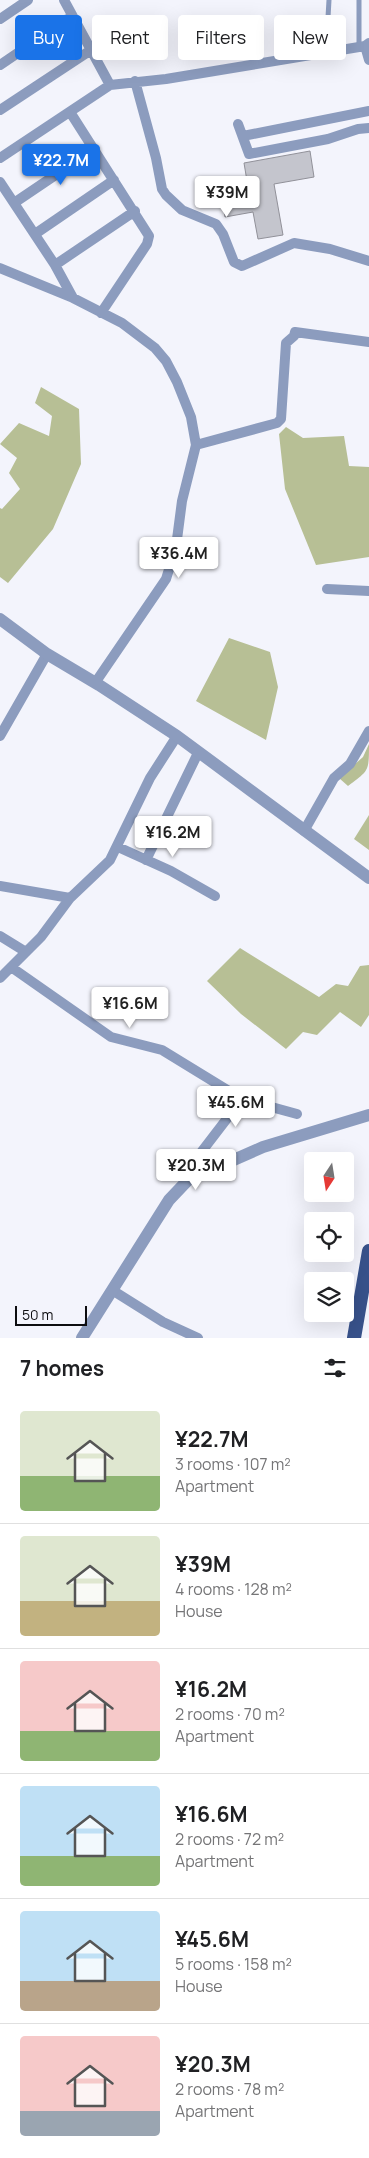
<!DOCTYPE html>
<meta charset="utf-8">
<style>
body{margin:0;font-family:Manrope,sans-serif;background:#f2f2f2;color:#202124;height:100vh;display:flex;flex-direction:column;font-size:19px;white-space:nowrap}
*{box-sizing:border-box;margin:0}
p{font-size:16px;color:#757577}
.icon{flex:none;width:28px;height:28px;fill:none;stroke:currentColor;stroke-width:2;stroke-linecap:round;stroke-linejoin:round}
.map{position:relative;height:1338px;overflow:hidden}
.drawer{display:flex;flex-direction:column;background:#fff;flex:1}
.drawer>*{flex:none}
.top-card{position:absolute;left:15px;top:15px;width:340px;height:45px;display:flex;gap:10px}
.needle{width:32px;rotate:192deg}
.tools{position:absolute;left:304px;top:1152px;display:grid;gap:10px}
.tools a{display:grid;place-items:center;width:50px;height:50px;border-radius:5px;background:#fff;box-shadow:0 5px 20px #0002;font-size:25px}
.scale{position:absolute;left:15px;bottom:12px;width:72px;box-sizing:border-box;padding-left:5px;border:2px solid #0d0d10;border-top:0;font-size:14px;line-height:18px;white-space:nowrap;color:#0d0d10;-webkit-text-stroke:4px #f3f4fc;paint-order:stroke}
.price{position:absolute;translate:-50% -42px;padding:0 11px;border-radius:5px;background:#fff;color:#222;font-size:16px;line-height:32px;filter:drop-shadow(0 1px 2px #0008)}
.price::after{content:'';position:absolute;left:50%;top:30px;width:15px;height:11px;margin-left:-8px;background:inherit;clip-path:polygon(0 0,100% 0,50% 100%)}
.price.current{background:#1a73e8;color:#fff}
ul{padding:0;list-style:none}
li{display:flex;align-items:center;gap:15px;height:125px;padding:0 20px}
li+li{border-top:1px solid #e0e0e0}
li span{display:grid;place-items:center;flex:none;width:140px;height:100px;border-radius:5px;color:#555}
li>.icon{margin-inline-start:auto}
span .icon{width:60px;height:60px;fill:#fffc;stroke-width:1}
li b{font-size:21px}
h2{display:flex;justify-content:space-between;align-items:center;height:60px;padding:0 20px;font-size:21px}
.chip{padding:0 18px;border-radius:5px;background:#fff;box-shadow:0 5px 20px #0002;font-size:18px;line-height:45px}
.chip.current{background:#1a73e8;color:#fff}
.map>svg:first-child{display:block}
</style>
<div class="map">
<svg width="369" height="1338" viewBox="0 0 369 1338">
<rect width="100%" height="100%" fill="#f3f4fc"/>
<path fill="#b7bf95" d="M41 387 79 409 81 464 53 529 8 583 0 577V508L2 509 20 489 9 473 17 458 0 444 19 423 49 436 52 416 35 403Z
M286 427 303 438 344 436 349 466 369 467V557L316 565 285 489 279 434Z
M229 638 270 652 278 687 266 740 196 701Z
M369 744C369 772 369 770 348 786L339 778 363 757Z
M369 815V850L354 839Z
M240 948 319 997 336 984 348 986 360 966 369 965V1015L361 1027 340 1012 317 1035 303 1032 286 1049 241 1014 207 981Z"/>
<path fill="#c4c5cd" stroke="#919199" d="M310 151 314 177 274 184 283 235 258 239 253 212 225 217 221 192 248 187 244 163Z"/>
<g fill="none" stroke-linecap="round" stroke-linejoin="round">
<path stroke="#8c9cbe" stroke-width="5" d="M359 0V47
M326 52 329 0"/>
<path stroke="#8c9cbe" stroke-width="10" d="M64 0 110 85
M0 19 28 0
M365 46 369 60
M0 65 72 16
M135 81 156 158 162 189 166 195 182 210 216 224 223 234 234 262 242 266 294 243 330 249 369 261
M0 110 91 50
M70 112 149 236 147 244 101 313
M238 124 249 154 328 139 358 129 369 128
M243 136 369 111
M0 158 110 85 166 79 365 46 369 43
M0 182 55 265 73 298
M14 203 94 149
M35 234 114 180
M55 265 135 211
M0 268 73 298 122 323 155 348 166 361 177 382 191 417 196 445 182 501 176 547 166 579 95 683
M196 445 277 423 281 419 286 343 294 336 295 332 369 342
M327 589 369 591
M0 736 47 654
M304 831 334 778 350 764 369 731
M118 847 171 871 215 896
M146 860 198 753
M0 886 70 898
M0 936 26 952
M11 967 111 1037 162 1050 242 1099
M0 978 41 937 70 898 110 860 150 778 177 736
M188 1180 196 1159 242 1099 297 1114
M112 1290 163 1322 198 1338"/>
<path stroke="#8c9cbe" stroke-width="12" d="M0 619 47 654 99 685 177 736 369 878
M82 1338 169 1200 188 1180 263 1147 369 1115"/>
<path stroke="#38528b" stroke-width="14" d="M354 1338 369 1251"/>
</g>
</svg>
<div class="tools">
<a><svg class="needle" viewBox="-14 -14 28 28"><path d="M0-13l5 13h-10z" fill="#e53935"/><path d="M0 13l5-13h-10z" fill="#757577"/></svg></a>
<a><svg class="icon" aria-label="locate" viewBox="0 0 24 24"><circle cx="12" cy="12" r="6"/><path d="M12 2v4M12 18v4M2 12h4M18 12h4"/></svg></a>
<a><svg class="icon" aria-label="layers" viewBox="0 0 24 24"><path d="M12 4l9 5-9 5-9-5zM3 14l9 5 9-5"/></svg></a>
</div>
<div class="scale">50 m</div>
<b class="price current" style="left:61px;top:186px">¥22.7M</b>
<b class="price" style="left:227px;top:218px">¥39M</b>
<b class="price" style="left:179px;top:579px">¥36.4M</b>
<b class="price" style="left:173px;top:858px">¥16.2M</b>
<b class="price" style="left:130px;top:1029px">¥16.6M</b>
<b class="price" style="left:236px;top:1128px">¥45.6M</b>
<b class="price" style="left:196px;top:1191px">¥20.3M</b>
<div class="top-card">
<a class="chip current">Buy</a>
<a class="chip">Rent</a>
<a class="chip">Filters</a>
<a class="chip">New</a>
</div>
</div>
<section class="drawer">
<h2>7 homes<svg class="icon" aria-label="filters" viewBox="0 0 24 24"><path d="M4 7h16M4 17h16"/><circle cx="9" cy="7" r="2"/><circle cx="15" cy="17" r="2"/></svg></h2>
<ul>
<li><span style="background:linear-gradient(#dfe7d0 65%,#8fb573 0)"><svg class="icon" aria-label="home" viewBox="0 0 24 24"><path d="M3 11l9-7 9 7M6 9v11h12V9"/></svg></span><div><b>¥22.7M</b><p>3 rooms · 107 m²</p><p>Apartment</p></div></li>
<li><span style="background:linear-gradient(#dfe7d0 65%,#c2b280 0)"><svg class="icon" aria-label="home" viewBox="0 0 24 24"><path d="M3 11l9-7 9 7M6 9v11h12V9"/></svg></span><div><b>¥39M</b><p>4 rooms · 128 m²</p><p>House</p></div></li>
<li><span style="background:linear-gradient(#f6c9c9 70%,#8fb573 0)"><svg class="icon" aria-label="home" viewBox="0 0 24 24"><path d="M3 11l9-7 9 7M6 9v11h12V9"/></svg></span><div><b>¥16.2M</b><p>2 rooms · 70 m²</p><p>Apartment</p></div></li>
<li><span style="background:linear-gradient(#bfe0f5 70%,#8fb573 0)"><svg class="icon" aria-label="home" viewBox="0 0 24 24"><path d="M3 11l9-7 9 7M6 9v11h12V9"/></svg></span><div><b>¥16.6M</b><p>2 rooms · 72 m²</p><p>Apartment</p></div></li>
<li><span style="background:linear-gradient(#bfe0f5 70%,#b9a48a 0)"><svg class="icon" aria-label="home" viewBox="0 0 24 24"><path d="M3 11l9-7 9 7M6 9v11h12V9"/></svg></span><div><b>¥45.6M</b><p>5 rooms · 158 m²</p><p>House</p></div></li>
<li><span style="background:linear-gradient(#f6c9c9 75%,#9aa5b1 0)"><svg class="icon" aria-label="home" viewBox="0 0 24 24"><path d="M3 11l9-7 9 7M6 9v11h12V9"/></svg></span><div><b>¥20.3M</b><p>2 rooms · 78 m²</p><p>Apartment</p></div></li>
</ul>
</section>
